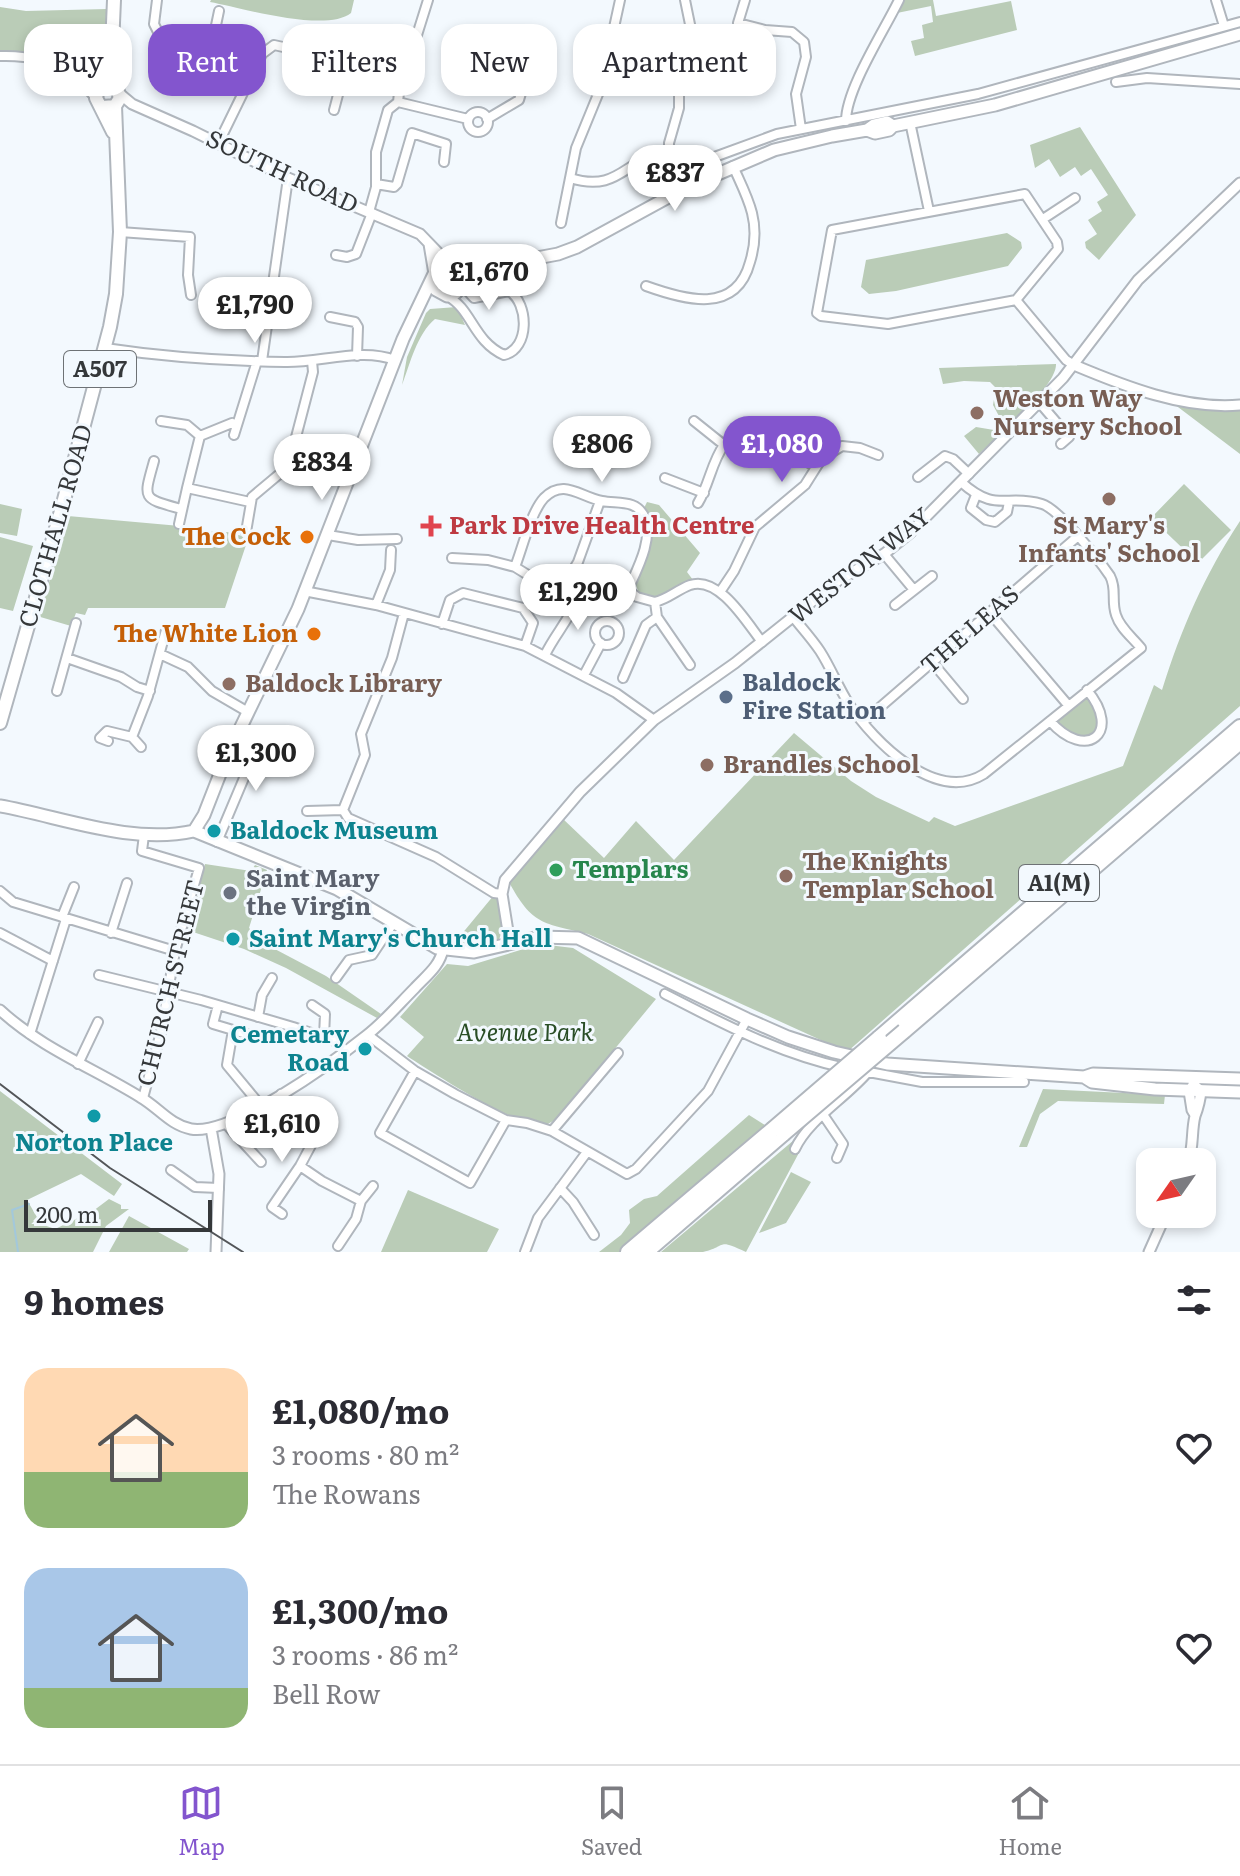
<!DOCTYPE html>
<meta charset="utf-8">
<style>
body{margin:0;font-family:Literata,serif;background:#f7f7f7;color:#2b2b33;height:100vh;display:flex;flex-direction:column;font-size:30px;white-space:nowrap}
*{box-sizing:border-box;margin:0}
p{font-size:26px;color:#7c7c81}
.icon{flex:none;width:44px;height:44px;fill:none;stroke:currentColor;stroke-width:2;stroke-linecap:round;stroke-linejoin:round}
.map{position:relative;height:1252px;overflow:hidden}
.side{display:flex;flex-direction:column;background:#fff;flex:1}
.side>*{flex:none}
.guide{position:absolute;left:24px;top:24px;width:800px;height:72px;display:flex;gap:16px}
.needle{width:52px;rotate:236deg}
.tools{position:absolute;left:1136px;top:1148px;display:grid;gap:16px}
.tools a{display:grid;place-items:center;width:80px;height:80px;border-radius:16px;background:#fff;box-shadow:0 4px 12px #0003;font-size:40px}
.scale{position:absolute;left:24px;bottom:20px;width:188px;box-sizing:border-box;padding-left:8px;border:4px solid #35383a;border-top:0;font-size:22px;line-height:28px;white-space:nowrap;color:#35383a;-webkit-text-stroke:6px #f3f9fe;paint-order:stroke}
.price{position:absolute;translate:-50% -68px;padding:0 18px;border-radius:28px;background:#fff;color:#222;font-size:26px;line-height:52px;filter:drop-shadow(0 2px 4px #0008)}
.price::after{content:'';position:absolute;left:50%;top:48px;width:24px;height:18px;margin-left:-12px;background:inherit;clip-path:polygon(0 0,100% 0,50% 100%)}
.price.current{background:#8355ce;color:#fff}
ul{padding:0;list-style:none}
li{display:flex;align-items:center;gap:24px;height:200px;padding:0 24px}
li span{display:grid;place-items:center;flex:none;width:224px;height:160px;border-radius:24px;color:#555}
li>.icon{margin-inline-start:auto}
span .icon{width:96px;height:96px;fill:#fffc;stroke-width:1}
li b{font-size:34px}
h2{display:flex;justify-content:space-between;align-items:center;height:96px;padding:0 24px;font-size:34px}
.tag{padding:0 28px;border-radius:24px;background:#fff;box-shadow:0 4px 12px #0003;font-size:28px;line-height:72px}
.tag.current{background:#8355ce;color:#fff}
.dock{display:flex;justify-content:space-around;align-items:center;height:112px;border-top:2px solid #e1e1e2;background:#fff;font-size:22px;color:#7c7c81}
.dock a{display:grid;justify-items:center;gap:4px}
.dock .current{color:#8355ce}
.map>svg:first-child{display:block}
</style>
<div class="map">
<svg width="1240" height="1252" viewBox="0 0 1240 1252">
<rect width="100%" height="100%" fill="#f3f9fe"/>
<path fill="#baccb7" d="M211 0H354L351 13C326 33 242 8 210 2Z
M904 0H933L936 16 1011 1 1017 30 915 56 911 41 924 38 922 25 933 22 931 6 897 13Z
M0 7 26 11 107 9 105 64 69 66 31 52 0 51Z
M1080 127 1136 215 1099 260 1086 248 1085 242 1097 234 1088 220 1102 211 1097 202 1108 195 1091 169 1081 176 1075 167 1060 177 1049 159 1035 168 1030 145Z
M1007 233 1021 242 1022 248 1008 266 896 291 869 294 861 287 866 260Z
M457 307 465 325 435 319C417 334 410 364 402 385L407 357 426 313 430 309Z
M1056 364C1057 387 996 437 979 454L964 436 976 427 994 430 998 427 1000 418 993 405 996 388 990 382 964 381 943 384 939 368Z
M1174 404 1210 411 1240 409V454Z
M1184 484 1231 530 1198 563 1151 518Z
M647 502 659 505 700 553 687 572 693 580 663 595 655 597 639 593 635 583 648 516 644 508Z
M0 504 22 509 17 536 0 533Z
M68 516 180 526 183 527V531L227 532 246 537 248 539 225 608H88L85 615 76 613 71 626 37 616 39 608 42 607Z
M1240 521V706L847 1052 588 934C543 923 532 925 509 882L562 818 604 858 636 821 674 860 794 733 851 781 876 797 929 822 934 817 955 826 1123 766 1154 685 1162 690C1181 629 1205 574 1240 521Z
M0 537 33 546 13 611 0 608Z
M1087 696 1101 722 1090 738 1063 733 1056 722Z
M205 864 251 871 255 865 267 870 249 928 271 947 326 976 381 1014 377 1018 286 968 244 949 187 930Z
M494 895 498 897 503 931 497 943 480 947H451Z
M540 944 573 948 656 999 556 1120C552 1121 549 1124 545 1125 516 1128 432 1072 407 1056L424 1037 400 1017 447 964 468 966Z
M1043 1089 1165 1095 1164 1104 1058 1101 1040 1114 1027 1147H1019Z
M0 1091 122 1184 114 1196 81 1174 27 1200 41 1224 55 1229 93 1211 109 1199 121 1205V1209H129L106 1226 93 1252H0Z
M749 1115 765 1125 619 1252H599L621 1235 630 1223 629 1210 644 1199 657 1196Z
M809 1134 746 1252C716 1238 728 1246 703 1252 690 1252 674 1252 661 1252L794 1140Z
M791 1172 811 1182 786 1223 759 1233Z
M408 1190 499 1229 487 1252H381Z
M129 1216 189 1249 187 1252H109Z"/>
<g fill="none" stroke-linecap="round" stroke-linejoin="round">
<path stroke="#a3c8db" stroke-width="2" d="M18 1252 12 1210 29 1204"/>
<g stroke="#b0b6bd" stroke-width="12">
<path id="minor" d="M157 0 154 24 160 36 210 54 240 59 255 68
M745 0 738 23 765 30 792 32 804 42 806 57 796 94 801 129
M1216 0 1224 26
M210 54 219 11
M0 56C27 55 57 61 79 79 85 85 90 92 96 98
M750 78 762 30
M1116 82 1147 78 1240 84
M398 102 468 119
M468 122a10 10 0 1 1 20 0a10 10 0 1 1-20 0Z
M487 119 519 100 533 52
M846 121C846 89 884 31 899 0
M910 122 929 211
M218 144 262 54 274 45 342 60 345 68 334 110
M669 153V143L679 108V71L693 39 685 0
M570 178C622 194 625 155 669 153L672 158 683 161 709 159 777 134 978 94 1240 22
M376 184 394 187 397 184 412 133 446 144 444 162
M1025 194 1057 242 1058 249 1016 300 888 324 821 316 817 313 832 230Z
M369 212 376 187V152L388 110 398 102 401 74 412 51 428 0
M1043 219 1075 198
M561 223 576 148 601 87 620 0
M120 232 190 237 188 275 191 295
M336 255 347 257 356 254 372 213
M646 286C685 300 736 315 750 262 755 246 756 229 752 213 748 197 740 182 733 166
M447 296C472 309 473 341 504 355 530 349 529 303 509 291L474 298 463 286
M1016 300 1066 360 1074 365
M330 317 355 322 358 327 357 356
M105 348C165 357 225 361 285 362 320 363 361 347 395 360
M262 361 288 178
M1039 402 1069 437 1061 444
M161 421 187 425 200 436 187 488
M694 421 724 445
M234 435 257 361
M200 436 232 423
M154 461C143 500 142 498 181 509
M918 477 945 456 953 459 969 474
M665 478 704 493
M976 495 971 508 986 520 995 522 1007 512 1009 502
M698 503C709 485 712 461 724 445 744 419 795 455 816 467
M179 524 187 488 250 502
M246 532 252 497 283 471 290 460 313 372 312 361
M328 535 358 540 397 539
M884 554 914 590
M452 558 488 560 515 567 549 588 571 595 628 590 637 597 655 602C668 599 677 590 690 585 719 575 747 623 762 642
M515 567C522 549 531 512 544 498 564 478 580 497 602 501 618 504 637 499 645 518 653 541 637 569 628 590
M304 591 376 605 525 646 616 693 654 720
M560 592 578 562 600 501
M720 592 734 571 755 527 805 485 822 458 842 446 860 448 878 455
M376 605 390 570 391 550
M895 605 932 576
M404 613 392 658 361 734 365 755 343 810 348 818 436 857 494 893 502 894
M990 613 1068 705
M657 617 690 665
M793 617C802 628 812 639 820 651 831 668 838 687 849 704 874 742 936 804 984 774L1141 648C1132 637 1120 628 1116 615 1111 601 1117 589 1110 576 1099 560 1059 509 1042 504 1005 493 997 514 961 482
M595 633a12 12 0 1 1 24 0a12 12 0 1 1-24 0Z
M442 624 450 600 463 593 523 608 533 623 525 646
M160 654 188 667 212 691 248 712
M545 655C555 634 571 618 578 596
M67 658 121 677 137 687 150 691
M932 662 963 699
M584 675 601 643
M623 678 646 625 657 617 655 602
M57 691 76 623
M1050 721C1086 762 1123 733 1087 690
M863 722 1077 537
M132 737 148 696 166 630
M108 741 100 738 107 731 132 737 141 747
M307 811 343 810
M217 842 244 778 241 766 227 756
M0 891 13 902 175 951
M62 917 74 887
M0 933 53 961
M111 933 127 883
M99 975 201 1000 293 1027 335 1041 345 1050
M336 978 349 960 372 955 394 922
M665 994C723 1024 780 1054 845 1068
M218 1005 213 1024 233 1030 227 1065 261 1106
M312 1005 325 1014 324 1037
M258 1017 262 995 272 978
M233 1030 260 1038
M30 1034 66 919
M368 1035 415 1071 455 1094 506 1120 527 1123 552 1131 627 1174 636 1169 708 1091 747 1019
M78 1064 98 1022
M858 1070 922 1082H1024
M415 1071 380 1133 470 1183 506 1120
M281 1094 313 1128 316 1136 300 1166 272 1207 282 1214
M143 1098 161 1032 175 951 199 868 142 851 144 835
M824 1116 843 1144 837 1158
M226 1124 261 1162
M552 1131 618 1053
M795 1149C809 1119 846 1098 868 1072
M300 1166 322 1181 361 1201 356 1219 338 1246
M171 1170 195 1187 219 1188
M560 1188 573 1202 594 1235
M361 1201 373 1186
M525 1252 538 1218 587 1152"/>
</g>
<g stroke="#b0b6bd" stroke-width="13">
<path id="tertiary" d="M120 94 132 104 193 131 288 178 420 234 449 264
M429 244 434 274
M1074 365C1124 386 1184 410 1240 405
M510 944 502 894 505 880 580 792 654 720 735 663 839 580 884 554 910 533 1063 378 1138 280 1240 183
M0 1010C41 1048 93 1068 140 1097 158 1107 170 1125 191 1129 232 1136 333 1062 367 1035 384 1022 399 1004 415 988 426 976 440 966 443 949
M1193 1085 1189 1091 1192 1110 1195 1115
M211 1128 219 1174 216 1252
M1188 1162C1194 1147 1191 1132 1195 1116 1198 1108 1200 1101 1201 1091L1193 1084
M1149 1252 1166 1214"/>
</g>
<g stroke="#b0b6bd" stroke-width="15">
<path id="secondary" d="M867 130 874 125 887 122 893 126
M457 267 481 260 496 258
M464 281 469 274 484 268 558 254 577 247 685 188 774 150 832 136 867 130 875 133 889 130 893 126 995 105 1240 34
M0 806C62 817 131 845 194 831
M194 831 337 889 437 948 474 952 539 937 578 938 747 1019 788 1037 834 1052 887 1064 1084 1077 1092 1082 1155 1089 1240 1092
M194 831 204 815 227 756 298 609 403 339 434 274 437 268 449 264 461 271 464 281 456 293 447 296 436 290 432 279
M1084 1077 1093 1074 1240 1079"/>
</g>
<g stroke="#b0b6bd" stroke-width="16">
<path id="primary" d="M105 83 98 89 96 98 113 132
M103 107 115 106 120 98 111 69 114 0
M0 723 61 511 110 327 116 294 120 232 115 106"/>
</g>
<g stroke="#b0b6bd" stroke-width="18">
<path id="motorway" d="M904 1031 1240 742
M879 1038 1240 727
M628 1252 772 1130
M646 1252 783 1134"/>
</g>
<use href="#minor" stroke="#fff" stroke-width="8"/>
<use href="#tertiary" stroke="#fff" stroke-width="9"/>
<use href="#secondary" stroke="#fff" stroke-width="11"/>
<use href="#primary" stroke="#fff" stroke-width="12"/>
<use href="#motorway" stroke="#fff" stroke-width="14"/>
<path stroke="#535659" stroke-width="2" d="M0 1084 110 1168 243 1252"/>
<g stroke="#b0b6bd" stroke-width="18" stroke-linecap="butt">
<path id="motorway-bridge" d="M772 1130 879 1038
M783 1134 904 1031"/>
</g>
<use href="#motorway-bridge" stroke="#fff" stroke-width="14"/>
</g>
<g fill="#8d6e63" stroke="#f3f9fe" stroke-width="3">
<circle cx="977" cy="413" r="8"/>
<circle cx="1109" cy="499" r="8"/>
<circle cx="229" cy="684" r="8"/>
<circle cx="707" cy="765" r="8"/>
<circle cx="786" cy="876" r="8"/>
</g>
<path fill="#e0444e" stroke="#f3f9fe" stroke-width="3" d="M427 514h8v8h8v8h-8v8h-8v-8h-8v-8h8z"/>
<g fill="#e8710a" stroke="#f3f9fe" stroke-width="3">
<circle cx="307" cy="537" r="8"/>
<circle cx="314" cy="634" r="8"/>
</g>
<circle fill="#5c6f8a" stroke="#f3f9fe" stroke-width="3" cx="726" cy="697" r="8"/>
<g fill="#0f9aa8" stroke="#f3f9fe" stroke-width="3">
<circle cx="214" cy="831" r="8"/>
<circle cx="233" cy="939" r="8"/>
<circle cx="365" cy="1049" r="8"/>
<circle cx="94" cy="1116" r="8"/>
</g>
<circle fill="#2e9e5b" stroke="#f3f9fe" stroke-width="3" cx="556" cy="870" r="8"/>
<circle fill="#6b7280" stroke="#f3f9fe" stroke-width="3" cx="230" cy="893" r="8"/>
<g text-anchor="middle" stroke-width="6" stroke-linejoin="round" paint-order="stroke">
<g fill="#f3f9fe" stroke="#6e7275" stroke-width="2">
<rect x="64" y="351" width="72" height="36" rx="6"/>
<rect x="1019" y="865" width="80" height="36" rx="6"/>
</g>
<g font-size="22" font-weight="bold" fill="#35383a">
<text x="100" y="377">A507</text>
<text x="1059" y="891">A1(M)</text>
</g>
<g font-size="24" fill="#35383a" stroke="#f3f9fe">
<text transform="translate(282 172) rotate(25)" y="8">SOUTH ROAD</text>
<text transform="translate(56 526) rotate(-74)" y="8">CLOTHALL ROAD</text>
<text transform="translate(860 566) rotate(-38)" y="8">WESTON WAY</text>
<text transform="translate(970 630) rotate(-41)" y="8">THE LEAS</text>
<text transform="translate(171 983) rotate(-76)" y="8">CHURCH STREET</text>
</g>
<g font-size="24" font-weight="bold" fill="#785e54" stroke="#f3f9fe" text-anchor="start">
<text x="993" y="407">Weston Way<tspan x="993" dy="28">Nursery School</tspan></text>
<text x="1109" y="534" text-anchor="middle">St Mary's<tspan x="1109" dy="28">Infants' School</tspan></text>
<text x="245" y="692">Baldock Library</text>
<text x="723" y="773">Brandles School</text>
<text x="802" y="870">The Knights<tspan x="802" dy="28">Templar School</tspan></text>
</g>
<g font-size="24" font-weight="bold" fill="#be3a42" stroke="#f3f9fe" text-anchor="start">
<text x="449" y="534">Park Drive Health Centre</text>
</g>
<g font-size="24" font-weight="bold" fill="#c56008" stroke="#f3f9fe" text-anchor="end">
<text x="291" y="545">The Cock</text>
<text x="298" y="642">The White Lion</text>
</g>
<g font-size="24" font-weight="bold" fill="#4e5e75" stroke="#f3f9fe" text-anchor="start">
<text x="742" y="691">Baldock<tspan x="742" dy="28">Fire Station</tspan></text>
</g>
<g font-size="24" font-weight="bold" fill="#0d838f" stroke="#f3f9fe" text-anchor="start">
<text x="230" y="839">Baldock Museum</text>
<text x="249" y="947">Saint Mary's Church Hall</text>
<text x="349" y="1043" text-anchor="end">Cemetary<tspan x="349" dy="28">Road</tspan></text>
<text x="94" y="1151" text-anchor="middle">Norton Place</text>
</g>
<g font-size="24" font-weight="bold" fill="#27864d" stroke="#f3f9fe" text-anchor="start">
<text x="572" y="878">Templars</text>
</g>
<g font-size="24" font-weight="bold" fill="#5b616d" stroke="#f3f9fe" text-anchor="start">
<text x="246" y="887">Saint Mary<tspan x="246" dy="28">the Virgin</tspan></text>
</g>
<g font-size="24" font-style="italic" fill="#2a4e26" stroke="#f3f9fe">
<text x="525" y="1041">Avenue Park</text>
</g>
</g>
</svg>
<div class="tools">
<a><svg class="needle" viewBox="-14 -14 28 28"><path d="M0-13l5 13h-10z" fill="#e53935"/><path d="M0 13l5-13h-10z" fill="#7c7c81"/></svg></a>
</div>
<div class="scale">200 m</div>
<b class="price" style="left:675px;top:213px">£837</b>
<b class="price" style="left:489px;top:312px">£1,670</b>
<b class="price" style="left:255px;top:345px">£1,790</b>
<b class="price" style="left:602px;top:484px">£806</b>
<b class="price current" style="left:782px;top:484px">£1,080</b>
<b class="price" style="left:322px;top:502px">£834</b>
<b class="price" style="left:578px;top:632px">£1,290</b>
<b class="price" style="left:256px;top:793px">£1,300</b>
<b class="price" style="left:282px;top:1164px">£1,610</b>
<div class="guide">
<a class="tag">Buy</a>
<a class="tag current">Rent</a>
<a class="tag">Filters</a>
<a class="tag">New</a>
<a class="tag">Apartment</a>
</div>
</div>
<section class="side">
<h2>9 homes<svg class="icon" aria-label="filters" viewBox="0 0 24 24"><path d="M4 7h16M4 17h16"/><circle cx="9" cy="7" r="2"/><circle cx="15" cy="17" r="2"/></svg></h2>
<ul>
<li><span style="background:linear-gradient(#ffd9b3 65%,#8fb573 0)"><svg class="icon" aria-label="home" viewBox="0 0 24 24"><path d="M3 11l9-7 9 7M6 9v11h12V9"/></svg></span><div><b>£1,080/mo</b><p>3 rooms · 80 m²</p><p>The Rowans</p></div><svg class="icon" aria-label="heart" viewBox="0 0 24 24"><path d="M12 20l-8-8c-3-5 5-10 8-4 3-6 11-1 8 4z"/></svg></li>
<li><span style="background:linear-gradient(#a9c7e8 75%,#8fb573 0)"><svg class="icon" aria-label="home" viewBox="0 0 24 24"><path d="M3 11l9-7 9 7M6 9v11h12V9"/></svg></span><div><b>£1,300/mo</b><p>3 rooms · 86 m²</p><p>Bell Row</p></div><svg class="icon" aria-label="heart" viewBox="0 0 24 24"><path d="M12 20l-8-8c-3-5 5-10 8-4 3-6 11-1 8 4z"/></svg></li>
</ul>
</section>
<nav class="dock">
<a class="current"><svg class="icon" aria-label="map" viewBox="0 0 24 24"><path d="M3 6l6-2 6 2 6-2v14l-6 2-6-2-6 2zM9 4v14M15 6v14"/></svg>Map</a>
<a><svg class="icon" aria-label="saved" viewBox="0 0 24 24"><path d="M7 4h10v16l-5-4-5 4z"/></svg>Saved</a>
<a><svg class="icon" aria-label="home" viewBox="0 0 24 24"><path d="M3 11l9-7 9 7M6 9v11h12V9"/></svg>Home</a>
</nav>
